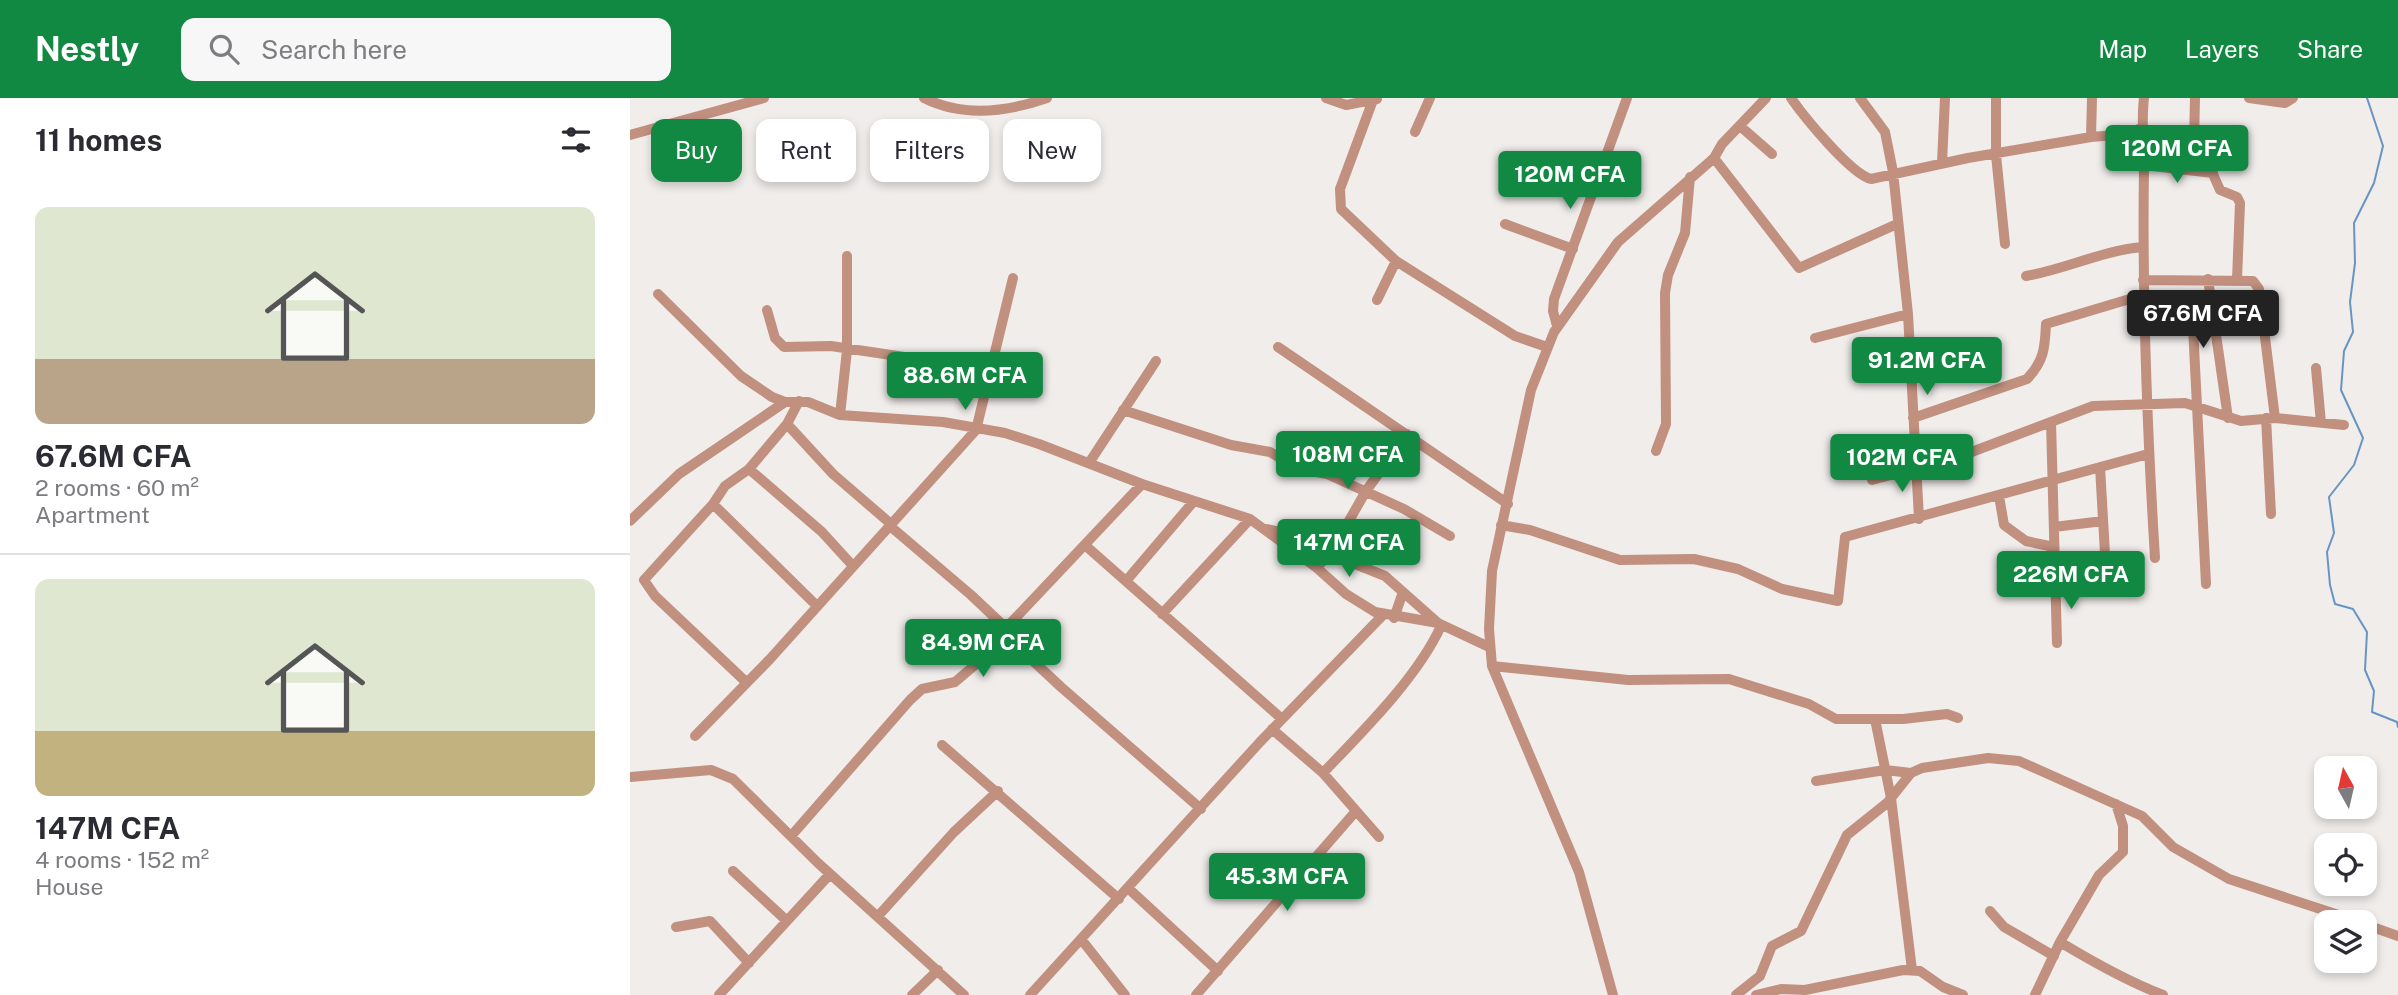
<!DOCTYPE html>
<meta charset="utf-8">
<style>
body{margin:0;font-family:"Public Sans",sans-serif;background:#f7f7f7;color:#2b2b33;height:100vh;display:flex;flex-direction:column;font-size:26px;white-space:nowrap}
*{box-sizing:border-box;margin:0}
p{font-size:23px;color:#7c7c81}
.icon{flex:none;width:38px;height:38px;fill:none;stroke:currentColor;stroke-width:2;stroke-linecap:round;stroke-linejoin:round}
.map{position:relative;flex:1;overflow:hidden}
.details{display:flex;flex-direction:column;background:#fff;width:630px}
.details>*{flex:none}
.top-card{position:absolute;left:21px;top:21px;width:665px;height:63px;display:flex;gap:14px}
.needle{width:46px;rotate:352deg}
.tools{position:absolute;left:1684px;top:658px;display:grid;gap:14px}
.tools a{display:grid;place-items:center;width:63px;height:63px;border-radius:14px;background:#fff;box-shadow:0 4px 10px #0003;font-size:35px}
.price{position:absolute;translate:-50% -60px;padding:0 16px;border-radius:7px;background:#128942;color:#fff;font-size:23px;line-height:46px;filter:drop-shadow(0 2px 4px #0008)}
.price::after{content:'';position:absolute;left:50%;top:42px;width:21px;height:16px;margin-left:-10px;background:inherit;clip-path:polygon(0 0,100% 0,50% 100%)}
.price.current{background:#222;color:#fff}
ul{padding:0;list-style:none}
li{display:grid;align-content:center;gap:14px;height:371px;padding:0 35px}
li+li{border-top:2px solid #e1e1e2}
li span{display:grid;place-items:center;height:217px;border-radius:14px;color:#555}
li>.icon{margin-inline-start:auto}
span .icon{width:126px;height:126px;fill:#fffc;stroke-width:1}
li b{font-size:30px}
h2{display:flex;justify-content:space-between;align-items:center;height:84px;padding:0 35px;font-size:30px}
.pill{padding:0 24px;border-radius:14px;background:#fff;box-shadow:0 4px 10px #0003;font-size:24px;line-height:63px}
.pill.current{background:#128942;color:#fff}
header{display:flex;align-items:center;gap:42px;box-sizing:border-box;height:98px;padding:0 35px;background:#128942;color:#fff}
header strong{font-size:33px}
nav{display:flex;gap:38px;margin-inline-start:auto;font-size:24px}
.search{width:490px;height:63px;background:#f7f7f7;display:flex;align-items:center;gap:18px;box-sizing:border-box;padding:0 24px;border-radius:14px;color:#7c7c81;font-size:26px}
main{display:flex;flex:1;min-height:0}
.map>svg:first-child{display:block}
</style>
<header>
<strong>Nestly</strong>
<div class="search"><svg class="icon" aria-label="search" viewBox="0 0 24 24"><circle cx="10" cy="10" r="6"/><path d="M15 15l6 6"/></svg>Search here</div>
<nav><a>Map</a><a>Layers</a><a>Share</a></nav>
</header>
<main>
<section class="details">
<h2>11 homes<svg class="icon" aria-label="filters" viewBox="0 0 24 24"><path d="M4 7h16M4 17h16"/><circle cx="9" cy="7" r="2"/><circle cx="15" cy="17" r="2"/></svg></h2>
<ul>
<li><span style="background:linear-gradient(#dfe7d0 70%,#b9a48a 0)"><svg class="icon" aria-label="home" viewBox="0 0 24 24"><path d="M3 11l9-7 9 7M6 9v11h12V9"/></svg></span><div><b>67.6M CFA</b><p>2 rooms · 60 m²</p><p>Apartment</p></div></li>
<li><span style="background:linear-gradient(#dfe7d0 70%,#c2b280 0)"><svg class="icon" aria-label="home" viewBox="0 0 24 24"><path d="M3 11l9-7 9 7M6 9v11h12V9"/></svg></span><div><b>147M CFA</b><p>4 rooms · 152 m²</p><p>House</p></div></li>
</ul>
</section>
<div class="map">
<svg width="1768" height="897" viewBox="0 0 1768 897">
<rect width="100%" height="100%" fill="#f0edeb"/>
<g fill="none" stroke-linecap="round" stroke-linejoin="round">
<path stroke="#6795c3" stroke-width="2" d="M1737 0 1753 48 1744 85 1724 125 1725 165 1720 204 1723 234 1714 253 1711 292 1733 340 1724 367 1699 399 1704 435 1697 454 1700 487 1705 506 1723 511 1737 534 1735 572 1744 593 1742 614 1767 624 1768 629"/>
<path stroke="#c1907f" stroke-width="10" d="M294 0C332 19 377 14 417 0
M696 0 716 7 747 1
M1161 0C1174 19 1221 76 1241 81L1338 60 1461 39 1498 36 1511 30
M1230 0 1255 34 1263 74 1278 216 1289 421
M1366 0V57L1375 146
M1514 0C1511 24 1514 46 1514 69 1512 200 1517 330 1525 460
M1565 0 1564 44 1575 58 1590 92 1607 99 1610 105 1607 182
M1619 0 1655 5 1663 0
M743 2 710 91 711 111 766 163 885 238 917 249
M1110 28 1142 56
M785 34 800 0
M0 37 134 0
M1461 39 1462 0
M1084 60 1169 170 1267 126
M1312 65 1315 0
M1514 67 1583 75
M875 126 943 151
M1396 178C1436 171 1471 153 1512 149
M1578 181 1598 320
M1513 182 1623 183 1629 191 1645 320
M28 196 111 278 142 299 155 304H178L210 317 313 324 375 335 409 346 512 386 620 421 687 470 716 496 745 514 808 525 859 549
M747 202 766 163
M137 212 145 240 154 249 201 248 361 272
M927 228 923 213 924 201 997 0
M1563 229 1576 486
M1185 240 1278 216
M648 249 878 406
M1686 270 1691 325
M493 312 601 347 640 354 666 370 697 376 774 411 820 438
M210 317 217 252V158
M1283 320 1397 281C1414 263 1415 250 1416 226L1513 197
M1636 320 1641 416
M1421 324 1427 545
M157 326 203 376 261 426
M1026 353 1036 326 1035 195 1038 177 1055 135 1060 79
M459 365 526 263
M1470 369 1476 473
M119 371 192 434 223 468
M1242 382 1331 358 1463 308 1555 305 1611 323 1645 320 1714 327
M1369 398 1374 427 1396 443 1424 449
M83 406 187 508
M0 423 49 376 155 304
M871 427 900 432 990 462 1064 461 1108 471 1152 491 1208 503 1215 439 1518 356
M260 428 341 497 376 530 388 549 431 589 571 711
M1424 429 1473 423
M637 431 688 443 715 462 755 478 808 525
M456 448 652 621
M687 470 704 449 736 393 777 336
M496 483 564 403
M532 516 620 421
M764 520 773 494
M862 568 998 582 1099 581 1179 606 1206 621H1273L1317 616 1328 620
M116 584 25 498 14 482 83 406 95 388 119 371 157 326 169 303
M1245 621 1261 700 1282 872
M642 631 693 675 749 739
M65 638 140 561 346 332 383 180
M312 647 489 801
M693 675C733 633 787 580 811 528
M0 679 81 672 103 681 188 765 334 897
M1186 683 1255 672 1281 675
M162 737 280 602 292 591 325 584 345 567 376 530 512 386
M103 773 157 823
M499 791 588 873
M1360 813 1374 829 1424 858
M249 817 324 734 368 693
M1734 826 1768 838
M46 829 80 823 119 865
M451 841 495 897
M1430 844C1463 864 1497 883 1533 897
M89 897 200 776
M282 897 308 872
M400 897 630 644 753 517
M566 897 726 713
M983 897 949 774 862 568 859 531 862 473 901 292 924 234 988 144 1084 60 1092 46 1136 0
M1106 897 1130 878 1142 848 1171 833 1217 737 1257 705 1281 675 1292 670 1358 660 1389 663 1512 718 1543 749 1599 781 1730 824
M1126 897 1151 891 1175 892 1273 872 1290 873 1313 889 1333 897
M1405 897 1430 844 1469 777 1493 754V728L1486 706"/>
</g>
</svg>
<div class="tools">
<a><svg class="needle" viewBox="-14 -14 28 28"><path d="M0-13l5 13h-10z" fill="#e53935"/><path d="M0 13l5-13h-10z" fill="#7c7c81"/></svg></a>
<a><svg class="icon" aria-label="locate" viewBox="0 0 24 24"><circle cx="12" cy="12" r="6"/><path d="M12 2v4M12 18v4M2 12h4M18 12h4"/></svg></a>
<a><svg class="icon" aria-label="layers" viewBox="0 0 24 24"><path d="M12 4l9 5-9 5-9-5zM3 14l9 5 9-5"/></svg></a>
</div>
<b class="price" style="left:1547px;top:87px">120M CFA</b>
<b class="price" style="left:940px;top:113px">120M CFA</b>
<b class="price current" style="left:1573px;top:252px">67.6M CFA</b>
<b class="price" style="left:1297px;top:299px">91.2M CFA</b>
<b class="price" style="left:335px;top:314px">88.6M CFA</b>
<b class="price" style="left:718px;top:393px">108M CFA</b>
<b class="price" style="left:1272px;top:396px">102M CFA</b>
<b class="price" style="left:719px;top:481px">147M CFA</b>
<b class="price" style="left:1441px;top:513px">226M CFA</b>
<b class="price" style="left:353px;top:581px">84.9M CFA</b>
<b class="price" style="left:657px;top:815px">45.3M CFA</b>
<div class="top-card">
<a class="pill current">Buy</a>
<a class="pill">Rent</a>
<a class="pill">Filters</a>
<a class="pill">New</a>
</div>
</div>
</main>
